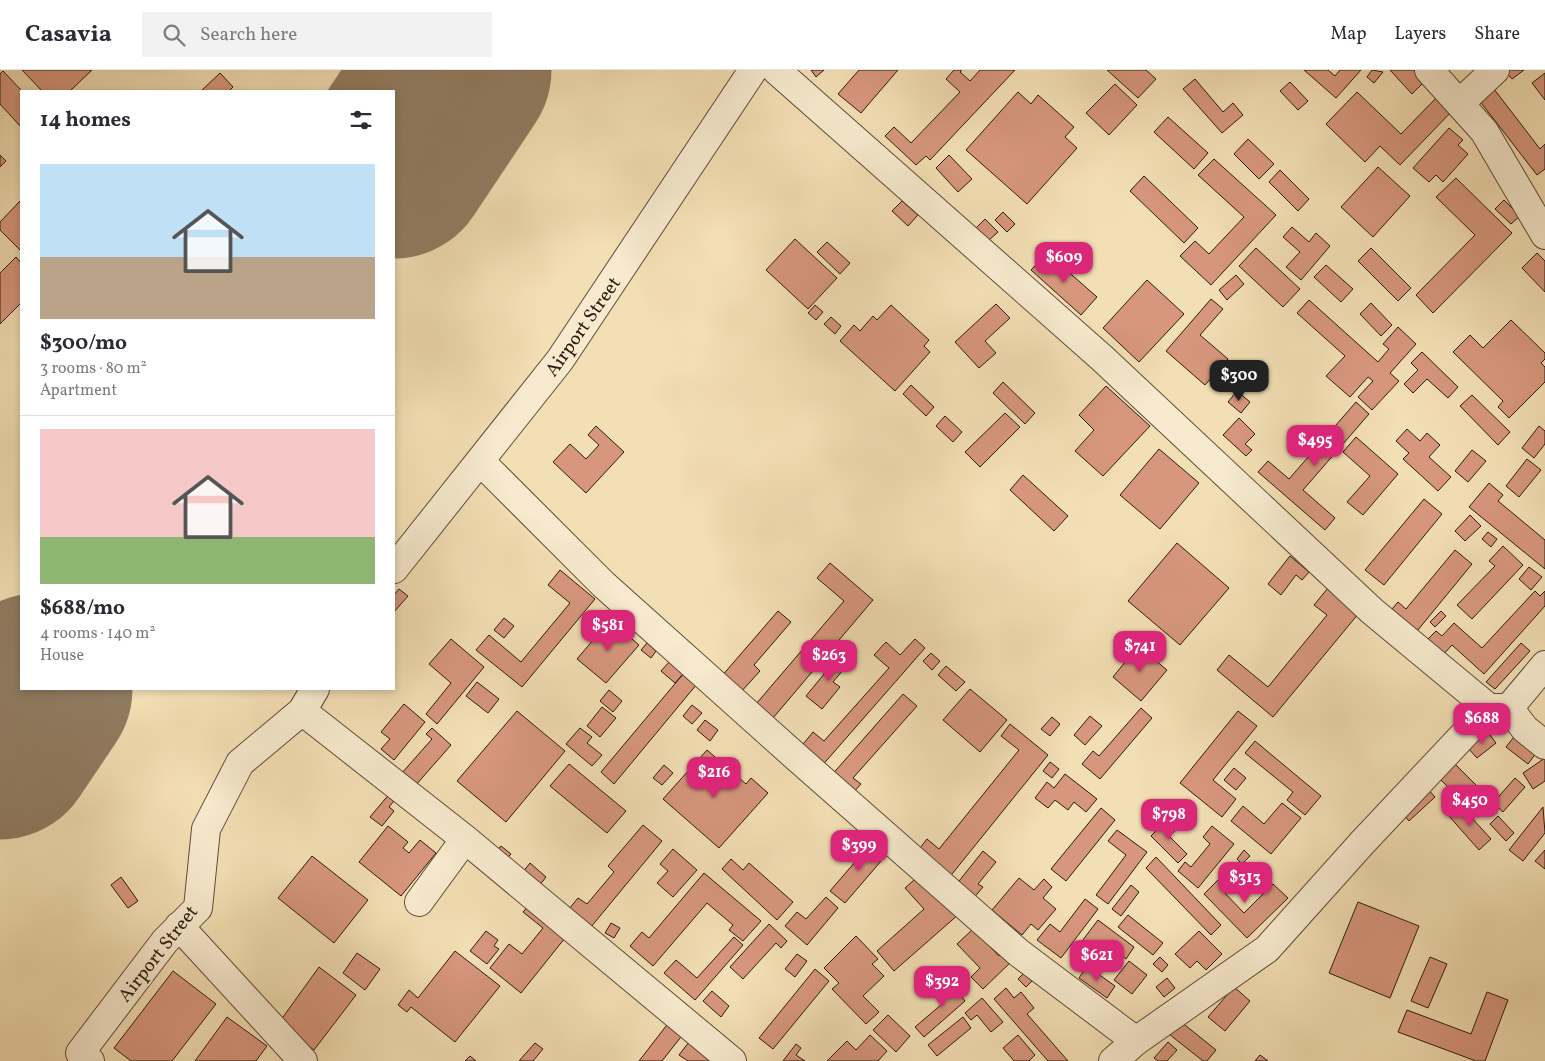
<!DOCTYPE html>
<meta charset="utf-8">
<style>
body{margin:0;font-family:Vollkorn,serif;background:#f2f2f3;color:#2b2b33;height:100vh;display:flex;flex-direction:column;font-size:19px;white-space:nowrap}
*{box-sizing:border-box;margin:0}
p{font-size:16px;color:#7c7c81}
.icon{flex:none;width:28px;height:28px;fill:none;stroke:currentColor;stroke-width:2;stroke-linecap:round;stroke-linejoin:round}
.map{position:relative;flex:1;overflow:hidden}
.panel{position:absolute;left:20px;top:20px;width:375px;height:600px;display:flex;flex-direction:column;background:#fff;border-radius:0px;box-shadow:0 2px 8px #0003}
.panel>*{flex:none}
.price{position:absolute;translate:-50% -42px;padding:0 11px;border-radius:10px;background:#db2777;color:#fff;font-size:16px;line-height:32px;filter:drop-shadow(0 1px 2px #0008)}
.price::after{content:'';position:absolute;left:50%;top:30px;width:15px;height:11px;margin-left:-8px;background:inherit;clip-path:polygon(0 0,100% 0,50% 100%)}
.price.active{background:#222;color:#fff}
ul{padding:0;list-style:none}
li{display:grid;align-content:center;gap:10px;height:265px;padding:0 20px}
li+li{border-top:1px solid #e1e1e2}
li span{display:grid;place-items:center;height:155px;border-radius:0px;color:#555}
li>.icon{margin-inline-start:auto}
span .icon{width:90px;height:90px;fill:#fffc;stroke-width:1}
li b{font-size:21px}
h2{display:flex;justify-content:space-between;align-items:center;height:60px;padding:0 20px;font-size:21px}
header{display:flex;align-items:center;gap:30px;box-sizing:border-box;height:70px;padding:0 25px;background:#fff;border-bottom:1px solid #e1e1e2}
header strong{font-size:24px}
nav{display:flex;gap:28px;margin-inline-start:auto;font-size:18px}
.search{width:350px;height:45px;background:#f2f2f3;display:flex;align-items:center;gap:12px;box-sizing:border-box;padding:0 18px;border-radius:0px;color:#7c7c81;font-size:19px}
.map>svg:first-child{display:block}
</style>
<header>
<strong>Casavia</strong>
<div class="search"><svg class="icon" aria-label="search" viewBox="0 0 24 24"><circle cx="10" cy="10" r="6"/><path d="M15 15l6 6"/></svg>Search here</div>
<nav><a>Map</a><a>Layers</a><a>Share</a></nav>
</header>
<div class="map">
<svg width="1545" height="991" viewBox="0 0 1545 991">
<rect width="100%" height="100%" fill="#f3dfb4"/>
<filter id="stains"><feTurbulence type="fractalNoise" baseFrequency=".004" numOctaves="4"/><feColorMatrix values="0 0 0 0 .2 0 0 0 0 .09 0 0 0 0 .02 0 0 0 .5 -.17"/></filter>
<radialGradient id="worn" r=".72"><stop offset=".6" stop-color="#630" stop-opacity="0"/><stop offset="1" stop-color="#630" stop-opacity=".3"/></radialGradient>
<g fill="none" stroke-linecap="round" stroke-linejoin="round">
<path stroke="#907c61" stroke-width="191" d="M394 93 456 0
M0 674 37 619"/>
</g>
<path fill="#d7977d" stroke="#2e190e" d="M22 0H92L70 21H42Z
M811 0H824L816 7Z
M859 0H898L861 43 838 24Z
M954 0H962L960 2 970 11 980 0H1015L930 90 926 86 916 95 885 66 894 57 911 73 960 22 946 9Z
M1107 0H1146L1156 9 1138 28Z
M1304 0H1328L1335 6 1340 0H1361L1336 28Z
M1372 0 1383 2 1374 13 1367 7Z
M1390 0H1417L1426 10 1412 24Z
M1504 0H1524L1512 9Z
M3 1 22 21 21 57 0 34V4Z
M220 3 233 17 229 21H201Z
M1545 3V30L1532 13Z
M1195 9 1223 42 1233 33 1243 45 1222 63 1183 19Z
M1290 12 1308 31 1298 40 1280 21Z
M1115 14 1137 35 1109 65 1086 43Z
M1494 19 1540 79 1545 74V99L1537 105 1479 30Z
M1018 22 1031 34 1038 25 1074 57 1065 67 1077 78 1027 134 966 80Z
M1357 22 1401 64 1439 25 1454 39 1400 95 1380 76 1365 92 1326 54Z
M1168 47 1208 83 1194 99 1154 62Z
M1449 58 1463 70 1458 75 1468 84 1443 112 1436 105 1429 112 1413 98Z
M1248 69 1274 94 1259 109 1234 84Z
M0 85 6 91 0 97Z
M949 85 972 109 958 122 936 98Z
M1214 89 1276 145 1211 215 1180 186 1195 171 1209 184 1244 147 1198 105Z
M1378 97 1410 126 1373 167 1341 137Z
M1280 100 1309 129 1298 141 1269 112Z
M1144 106 1198 158 1184 173 1130 121Z
M1456 108 1512 163 1433 243 1416 225 1475 165 1436 127Z
M21 130V181L0 160V152Z
M1504 130 1520 146 1511 154 1495 139Z
M902 131 918 145 908 156 892 141Z
M1003 142 1015 154 1007 162 995 150Z
M985 149 998 162 988 171 976 158Z
M1292 157 1309 172 1316 163 1330 176 1301 210 1286 197 1300 182 1283 167Z
M795 169 837 208 808 239 766 200Z
M827 172 850 193 840 204 817 182Z
M1256 178 1300 219 1283 237 1239 196Z
M1371 178 1411 218 1398 231 1358 191Z
M1047 183 1097 227 1081 245 1031 200Z
M1537 183 1545 191V222L1522 198Z
M16 187 21 193V233L0 254V203Z
M1326 195 1353 219 1341 232 1314 207Z
M1236 205 1244 214 1227 230 1219 220Z
M1147 210 1184 244 1139 292 1103 258Z
M1211 229 1223 239 1200 265 1228 289 1205 315 1166 281Z
M1309 230 1378 292 1389 279 1383 274 1398 257 1416 274 1390 303 1399 311 1372 340 1358 327 1373 311 1368 307 1350 327 1326 306 1345 286 1297 243Z
M1371 233 1392 255 1381 266 1360 244Z
M996 234 1010 248 985 271 996 283 979 298 955 272Z
M815 235 823 242 816 250 808 243Z
M891 235 929 270 924 276 930 282 895 321 840 271 854 255 860 261 873 246 877 250Z
M831 247 841 256 835 264 824 254Z
M1511 250 1545 283V289L1541 293 1545 297V312L1509 348 1498 337 1503 331 1453 282 1470 265 1483 278Z
M1422 282 1458 317 1448 328 1427 309 1413 323 1404 314 1418 300 1411 293Z
M1003 312 1035 343 1025 354 993 323Z
M911 315 934 337 926 346 903 324Z
M1106 316 1150 356 1103 406 1075 381 1094 360 1079 345Z
M1237 321 1250 332 1241 343 1228 332Z
M1472 325 1510 362 1498 375 1460 336Z
M1356 332 1369 344 1303 420 1335 448 1325 460 1258 402 1268 391 1289 409Z
M1005 343 1020 357 980 397 965 382Z
M945 346 962 362 953 372 936 356Z
M1239 348 1255 364 1245 374 1252 380 1246 386 1223 365Z
M596 356 624 382 586 423 553 392 570 374 586 389 599 375 588 365Z
M1539 356 1545 361V374L1534 388 1522 378Z
M1407 359 1420 371 1427 363 1440 375 1429 387 1451 407 1438 421 1403 389 1409 383 1396 371Z
M1356 367 1398 404 1363 445 1347 432 1370 406 1343 382Z
M1159 379 1199 413 1160 459 1120 425Z
M1472 380 1486 391 1468 412 1455 401Z
M1527 389 1541 400 1519 427 1506 416Z
M1023 405 1068 446 1054 461 1010 420Z
M1489 413 1503 425 1498 431 1545 470V499L1469 437Z
M1424 429 1442 444 1384 515 1365 500Z
M1470 445 1481 456 1465 471 1455 461Z
M1488 462 1497 469 1491 477 1482 469Z
M1177 473 1229 518 1180 575 1128 531Z
M1503 476 1523 495 1472 549 1457 535 1495 496 1489 491Z
M1455 480 1472 494 1413 566 1387 545 1398 532 1406 539Z
M1290 486 1309 502 1302 510 1296 505 1281 525 1268 514Z
M830 493 873 530 773 648 756 634 844 531 817 508Z
M1529 497 1542 507 1531 520 1519 509Z
M560 500 595 529 522 617 476 580 489 565 521 592 570 533 548 515Z
M1328 518 1359 543 1273 647 1217 600 1229 585 1268 617 1327 545 1314 535Z
M399 519 408 526 394 542V525Z
M1535 521 1540 526 1545 521V536L1484 604 1452 575 1442 586 1426 571 1436 561 1442 566 1454 553 1482 578Z
M778 541 791 552 754 595 760 601 740 623 721 607Z
M1441 541 1446 546 1435 557 1430 552Z
M504 548 514 556 504 568 494 560Z
M610 550 639 575 606 613 577 589Z
M451 569 484 597 437 654 426 644 451 613 429 594Z
M915 569 925 578 820 698 799 679 813 662 824 671 889 598 874 585 886 572 900 585Z
M647 573 656 581 651 588 641 580Z
M1521 573 1530 581 1495 619 1486 612Z
M1138 576 1167 600 1141 631 1113 607Z
M843 581 853 588 833 612 840 617 822 639 806 626Z
M931 583 940 591 932 600 923 591Z
M670 591 684 603 675 613 661 601Z
M946 596 965 612 956 621 938 605Z
M684 603 697 614 614 714 601 702Z
M477 612 499 629 488 643 466 626Z
M970 619 1007 650 980 682 943 650Z
M609 620 622 631 613 642 600 631Z
M903 624 917 636 853 708 861 714 851 725 830 707Z
M404 634 425 652 394 690 381 679 390 669 381 662Z
M692 635 702 643 692 654 683 646Z
M602 637 616 648 600 667 587 656Z
M1141 638 1152 648 1100 709 1082 694 1093 681 1099 686Z
M517 641 565 681 506 752 457 711Z
M1238 641 1257 656 1213 710 1236 729 1222 747 1180 713Z
M1090 646 1102 656 1085 675 1074 665Z
M1052 647 1060 654 1050 666 1041 659Z
M705 650 718 660 710 671 697 660Z
M1010 654 1048 685 948 809 916 783 927 769 939 779 1019 680 1001 666Z
M432 658 451 675 415 716 401 704 432 669 426 664Z
M580 658 592 667 587 673 602 685 592 696 566 674Z
M1487 661 1496 673 1477 688 1467 677Z
M1517 663 1539 679 1528 694 1506 677Z
M1255 671 1321 726 1305 745 1287 730 1293 722 1245 683Z
M707 680 746 714 751 708 768 723 719 778 663 729Z
M1448 687 1482 721 1467 736 1433 702Z
M1545 688V711L1533 719 1523 703Z
M1050 692 1059 699 1052 708 1043 701Z
M569 694 626 741 607 763 550 716Z
M664 695 673 703 662 715 653 708Z
M1234 698 1246 708 1236 720 1224 710Z
M1065 704 1097 729 1086 742 1074 732 1068 740 1055 730 1048 738 1035 728 1047 712 1054 718Z
M1515 708 1525 717 1503 742 1493 733Z
M1426 717 1435 727 1409 751 1401 742Z
M391 722 397 727 389 737 394 741 382 756 370 747Z
M1282 733 1301 748 1271 784 1231 751 1243 736 1264 754Z
M1460 735 1491 769 1479 780 1448 745Z
M1543 737 1545 763 1523 791 1509 780Z
M1101 738 1115 750 1066 811 1051 799Z
M1498 746 1514 763 1506 771 1490 754Z
M1166 750 1176 760 1169 766 1187 784 1178 793 1151 766Z
M643 755 662 771 586 863 564 845 578 828 587 834 614 802 608 796Z
M388 756 408 772 403 778 409 783 420 770 436 783 401 826 359 792Z
M1212 756 1234 774 1198 818 1178 801 1185 792 1191 797 1210 774 1203 767Z
M1117 760 1147 782 1108 834 1096 825 1126 785 1108 771Z
M874 770 888 783 845 833 830 821Z
M501 776 511 784 503 793 493 785Z
M673 779 697 800 673 827 657 813 668 801 660 794Z
M1244 780 1250 786 1242 794 1237 789Z
M1545 780V799L1535 791Z
M983 781 996 792 978 814 983 817 972 830 955 816Z
M312 786 368 830 334 873 278 828Z
M1156 787 1221 855 1211 865 1146 798Z
M731 789 743 800 749 793 793 832 777 850 722 799Z
M530 793 546 807 539 816 522 803Z
M1233 795 1241 803 1222 820 1244 843 1273 814 1288 828 1247 868 1204 824Z
M704 803 761 851 743 871 729 860 733 855 707 833 653 896 630 876 642 862 649 868Z
M922 803 959 844 894 901 877 881 924 839 905 818Z
M121 807 138 831 128 838 111 815Z
M1019 808 1034 820 1044 809 1052 817 1043 828 1056 839 1038 860 1031 854 1022 865 992 840Z
M1131 815 1139 822 1121 846 1112 839Z
M826 827 838 838 807 875 785 856 797 842 806 849Z
M1085 829 1098 839 1061 888 1037 870 1050 854 1060 862Z
M1358 832 1419 856 1390 928 1329 903Z
M531 833 569 863 521 923 490 898 509 874 522 884 543 858 523 842Z
M1128 845 1163 873 1153 885 1118 857Z
M1098 850 1134 877 1126 889 1102 871 1086 892 1073 883Z
M611 853 620 858 614 868 605 863Z
M769 854 787 871 781 878 776 873 743 909 730 897Z
M973 859 999 886 1004 881 1013 890 983 919 971 907 980 898 957 874Z
M486 861 498 870 494 876 499 879 487 894 470 881Z
M1199 861 1222 884 1206 900 1197 891 1190 898 1175 884Z
M856 866 878 889 872 894 884 906 863 926 879 942 866 954 832 919 839 913 824 898Z
M734 867 743 875 695 930 664 903 676 890 697 908Z
M455 881 500 916 455 972 411 937 407 942 398 935 409 920 418 928Z
M357 883 380 899 365 920 343 903Z
M797 884 807 891 795 907 785 899Z
M1160 887 1168 895 1162 902 1153 894Z
M1430 887 1447 894 1428 938 1411 931Z
M1129 891 1147 905 1132 924 1114 910Z
M1087 896 1115 916 1107 928 1079 908Z
M319 897 356 925 314 980 278 954Z
M815 899 829 911 773 979 759 968Z
M173 901 216 934 172 991H131L114 978Z
M1025 902 1033 910 1026 917 1018 909Z
M1167 908 1175 918 1164 927 1156 917Z
M949 912 957 922 962 917 967 923 962 927 965 931 924 967 915 957 942 934 934 924Z
M1234 917 1250 931 1225 961 1208 947Z
M1006 918 1014 928 1021 922 1034 938 1027 944 1068 991H1048L994 929Z
M712 921 729 936 721 947 703 931Z
M1487 922 1508 930 1485 991H1476L1398 962 1407 940 1471 964Z
M982 928 1003 952 991 962 977 945 971 950 965 943Z
M888 945 910 966 896 982 873 960Z
M227 947 267 976 256 991H195Z
M963 947 971 958 937 986 928 975Z
M670 951 684 963 662 991H639Z
M1180 951 1216 980 1207 991H1203L1169 964Z
M870 965 887 981 878 991H827L847 971 856 980Z
M1018 965 1035 985 1029 991H1014L1003 978Z
M692 968 721 991H688L679 985Z
M1168 972 1177 980 1167 991H1158L1154 988Z
M535 973 543 979 533 991H519Z
M796 974 801 978 796 985 805 991H783Z
M1260 985 1268 991H1255Z
M470 986 476 991H465Z"/>
<g fill="none" stroke-linecap="round" stroke-linejoin="round">
<g stroke="#5f4a38" stroke-width="30">
<path id="minor" d="M776 0 1102 288 1372 541 1489 638
M1429 0 1484 61 1545 165
M1460 33 1495 0
M480 391 603 514 794 685 1019 883 1136 971
M394 499 560 290 753 0
M1509 638 1525 659 1545 675
M302 641 465 769 732 991
M419 832 465 769
M179 856 303 991
M90 991 80 983 165 871 198 838 206 759 240 693 302 641 315 619
M1113 991 1136 971 1267 879 1362 773 1489 638H1509L1545 595"/>
</g>
<use href="#minor" stroke="#f7eace" stroke-width="28"/>
</g>
<g text-anchor="middle" stroke-width="4" stroke-linejoin="round" paint-order="stroke">
<g font-size="19" fill="#2e190e" stroke="#f7eace">
<text transform="translate(582 256) rotate(-55)" y="7">Airport Street</text>
<text transform="translate(157 883) rotate(-52)" y="7">Airport Street</text>
</g>
</g>
<rect width="100%" height="100%" filter="url(#stains)"/>
<rect width="100%" height="100%" fill="url(#worn)"/>
</svg>
<b class="price" style="left:1064px;top:214px">$609</b>
<b class="price active" style="left:1239px;top:332px">$300</b>
<b class="price" style="left:1315px;top:397px">$495</b>
<b class="price" style="left:608px;top:582px">$581</b>
<b class="price" style="left:1140px;top:603px">$741</b>
<b class="price" style="left:829px;top:612px">$263</b>
<b class="price" style="left:1482px;top:675px">$688</b>
<b class="price" style="left:714px;top:729px">$216</b>
<b class="price" style="left:1470px;top:757px">$450</b>
<b class="price" style="left:1169px;top:771px">$798</b>
<b class="price" style="left:859px;top:802px">$399</b>
<b class="price" style="left:1245px;top:834px">$313</b>
<b class="price" style="left:1097px;top:912px">$621</b>
<b class="price" style="left:942px;top:938px">$392</b>
<section class="panel">
<h2>14 homes<svg class="icon" aria-label="filters" viewBox="0 0 24 24"><path d="M4 7h16M4 17h16"/><circle cx="9" cy="7" r="2"/><circle cx="15" cy="17" r="2"/></svg></h2>
<ul>
<li><span style="background:linear-gradient(#bfe0f5 60%,#b9a48a 0)"><svg class="icon" aria-label="home" viewBox="0 0 24 24"><path d="M3 11l9-7 9 7M6 9v11h12V9"/></svg></span><div><b>$300/mo</b><p>3 rooms · 80 m²</p><p>Apartment</p></div></li>
<li><span style="background:linear-gradient(#f6c9c9 70%,#8fb573 0)"><svg class="icon" aria-label="home" viewBox="0 0 24 24"><path d="M3 11l9-7 9 7M6 9v11h12V9"/></svg></span><div><b>$688/mo</b><p>4 rooms · 140 m²</p><p>House</p></div></li>
</ul>
</section>
</div>
